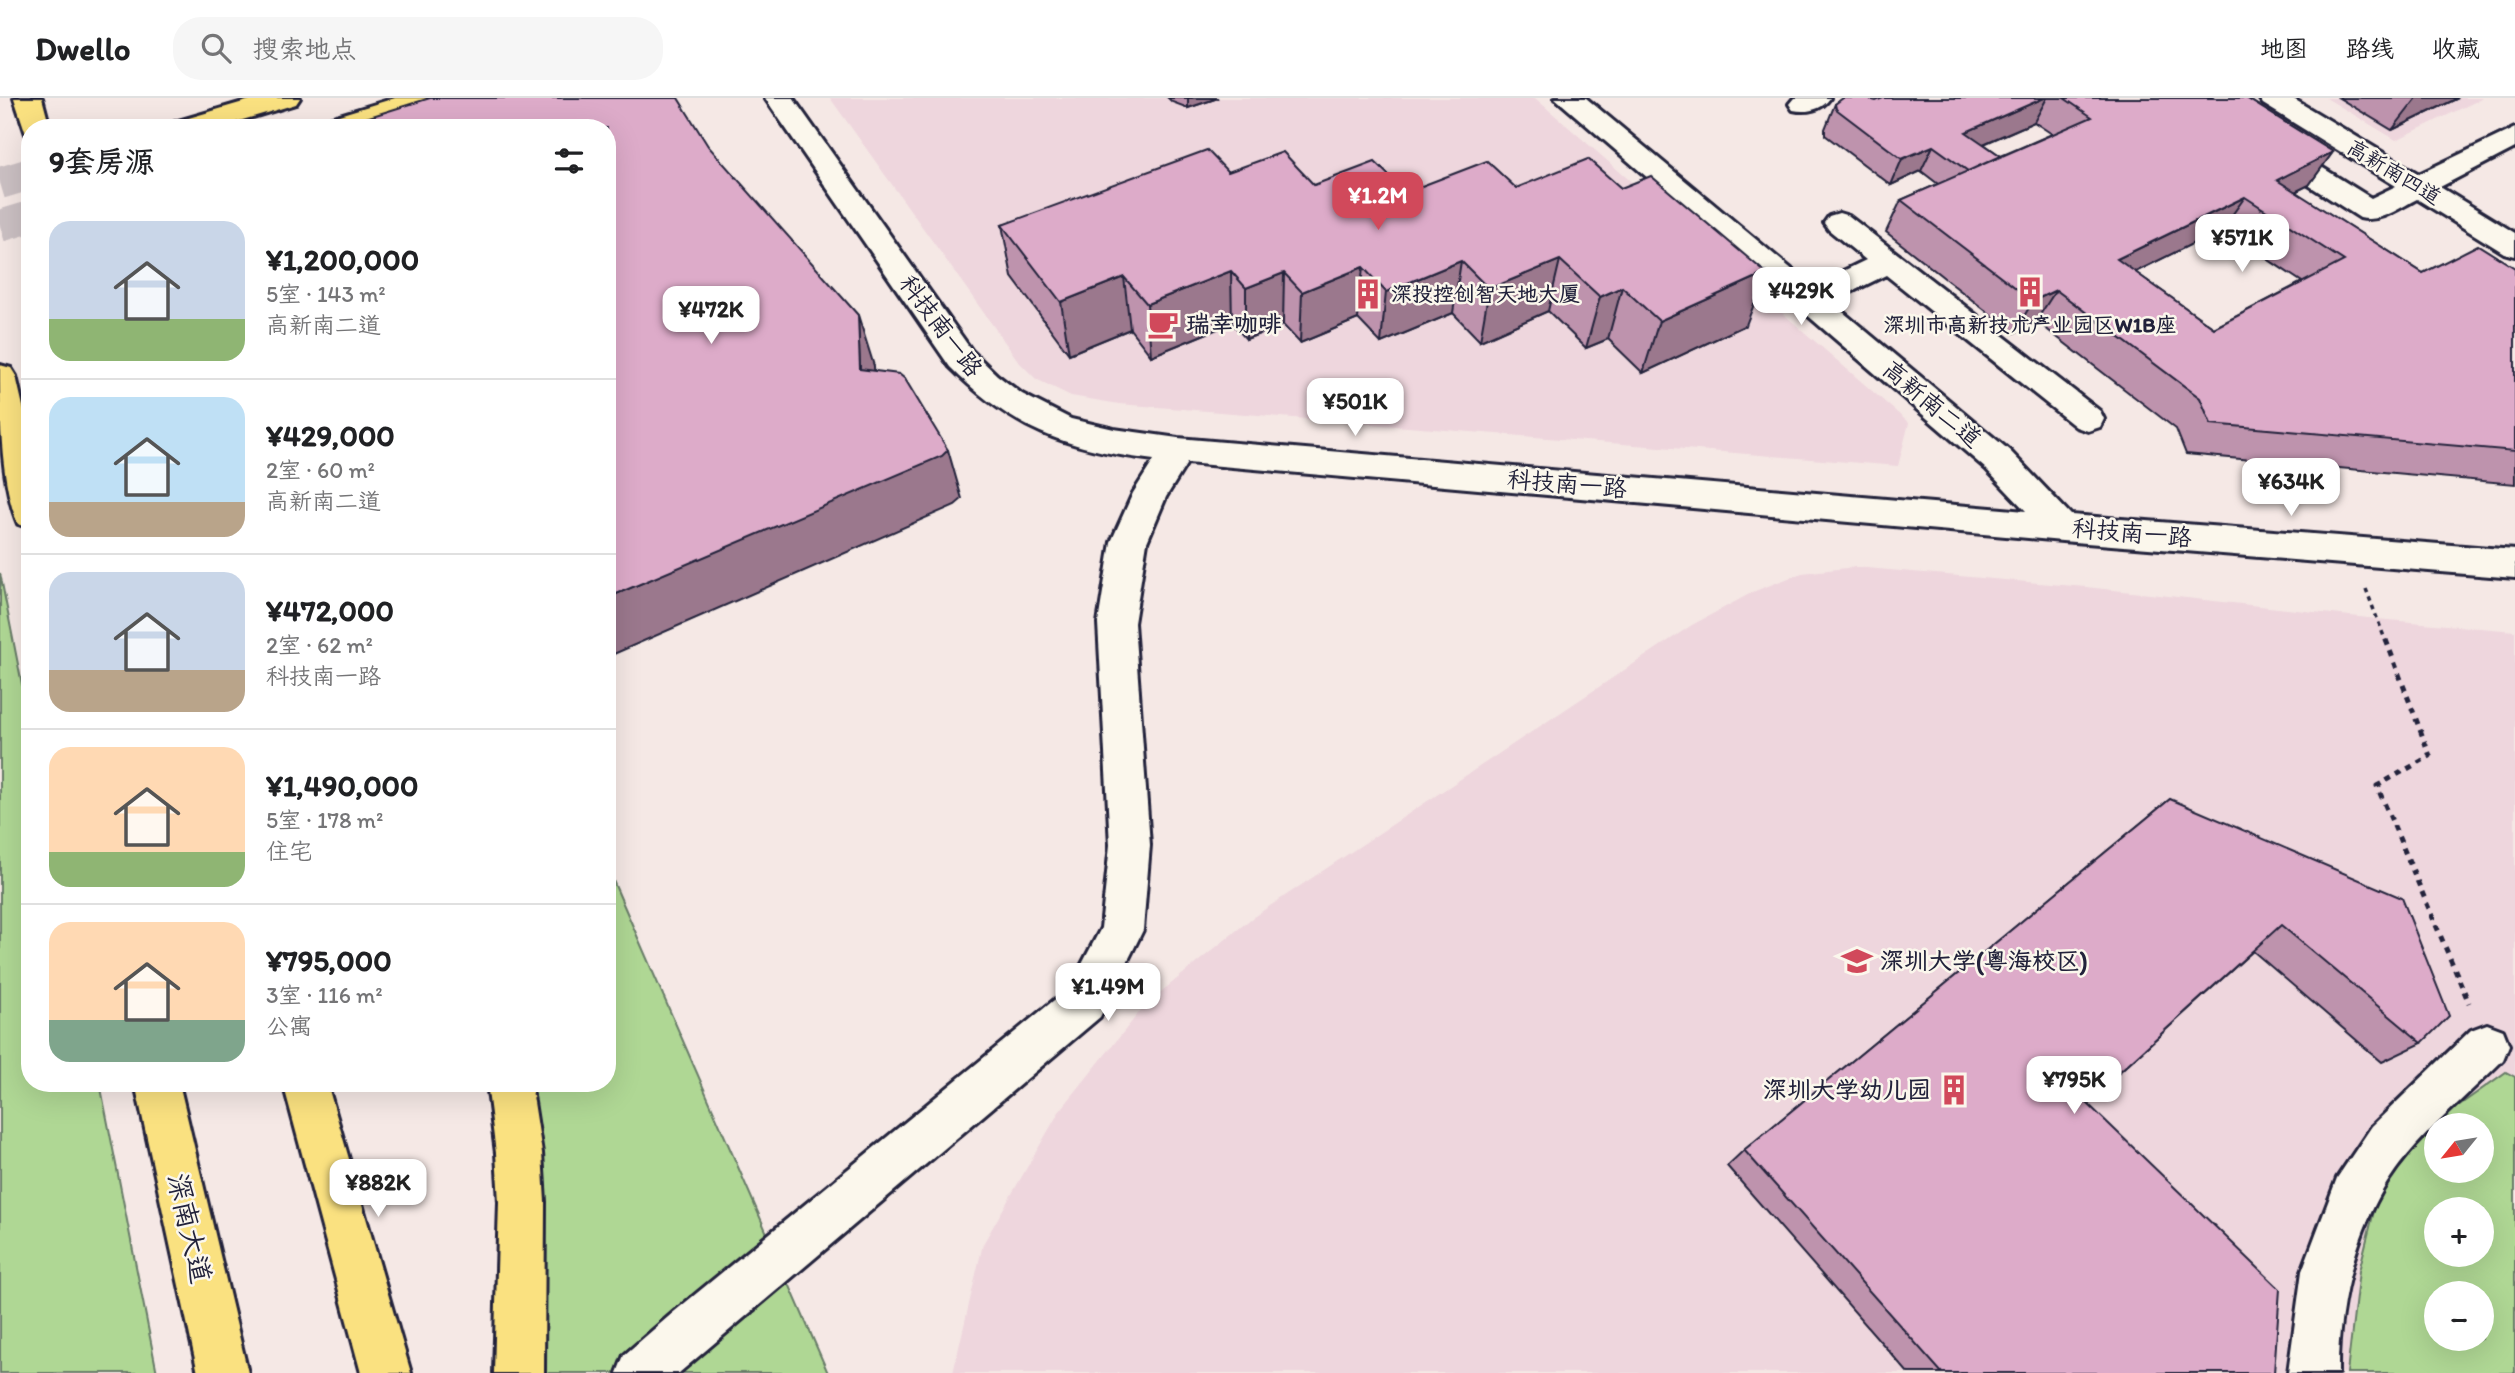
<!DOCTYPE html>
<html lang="zh">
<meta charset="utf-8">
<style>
body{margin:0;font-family:Itim,"LXGW WenKai TC",sans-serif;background:#f6f6f6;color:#202124;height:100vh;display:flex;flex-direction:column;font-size:26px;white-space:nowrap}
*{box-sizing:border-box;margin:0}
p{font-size:23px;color:#757577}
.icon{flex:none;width:38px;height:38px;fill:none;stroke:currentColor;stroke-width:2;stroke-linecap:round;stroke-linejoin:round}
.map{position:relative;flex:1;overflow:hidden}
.panel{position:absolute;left:21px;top:21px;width:595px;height:973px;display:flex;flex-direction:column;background:#fff;border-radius:28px;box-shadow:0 7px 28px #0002}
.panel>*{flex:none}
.needle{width:46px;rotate:240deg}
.controls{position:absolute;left:2424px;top:1015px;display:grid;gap:14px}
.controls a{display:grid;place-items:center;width:70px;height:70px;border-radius:50%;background:#fff;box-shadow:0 7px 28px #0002;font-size:35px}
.price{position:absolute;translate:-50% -60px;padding:0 16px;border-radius:14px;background:#fff;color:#222;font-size:23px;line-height:46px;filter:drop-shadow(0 2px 4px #0008)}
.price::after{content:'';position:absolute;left:50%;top:42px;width:21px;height:16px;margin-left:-10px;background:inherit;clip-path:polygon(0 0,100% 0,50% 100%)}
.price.active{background:#d1495b;color:#fff}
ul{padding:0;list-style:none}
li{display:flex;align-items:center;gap:21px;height:175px;padding:0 28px}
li+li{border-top:2px solid #e0e0e0}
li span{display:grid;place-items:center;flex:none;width:196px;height:140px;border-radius:21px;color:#555}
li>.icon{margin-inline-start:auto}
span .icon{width:84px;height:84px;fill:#fffc;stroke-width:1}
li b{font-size:30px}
h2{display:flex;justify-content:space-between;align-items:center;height:84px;padding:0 28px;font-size:30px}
header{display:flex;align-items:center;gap:42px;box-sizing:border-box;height:98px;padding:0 35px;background:#fff;border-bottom:2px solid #e0e0e0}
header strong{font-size:33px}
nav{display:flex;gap:38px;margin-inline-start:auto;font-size:24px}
.search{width:490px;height:63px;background:#f6f6f6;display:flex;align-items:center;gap:18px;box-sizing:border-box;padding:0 24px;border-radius:28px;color:#757577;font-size:26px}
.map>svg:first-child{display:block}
</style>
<header>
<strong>Dwello</strong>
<div class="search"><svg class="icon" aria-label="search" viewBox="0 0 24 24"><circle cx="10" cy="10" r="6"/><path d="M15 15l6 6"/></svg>搜索地点</div>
<nav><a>地图</a><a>路线</a><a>收藏</a></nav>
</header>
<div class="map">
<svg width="2515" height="1275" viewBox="0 0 2515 1275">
<rect width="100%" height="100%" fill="#f5e8e5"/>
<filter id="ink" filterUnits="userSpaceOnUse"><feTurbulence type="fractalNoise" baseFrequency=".0143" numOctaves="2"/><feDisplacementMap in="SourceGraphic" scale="14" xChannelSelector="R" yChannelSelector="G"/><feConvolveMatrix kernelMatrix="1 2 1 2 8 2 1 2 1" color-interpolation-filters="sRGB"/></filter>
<g filter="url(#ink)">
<path fill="#eed6dd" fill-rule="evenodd" d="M830 0H1535L1909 325 1898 368 1119 306 1071 298 1036 281 1019 264Z
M2326 0H2483L2396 42Z
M1855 469 2086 489 2377 521 2515 533V1275H953L983 1146 1059 1014 1146 906 1252 820 1692 527 1755 493 1802 475ZM2436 1027H2482V1073H2436ZM2436 1111H2482V1157H2436ZM2436 1195H2482V1241H2436Z"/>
<path fill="#afd794" stroke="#687c68" stroke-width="2" fill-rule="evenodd" d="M0 475 30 627V985H100L157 1275H0Z
M607 769 828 1275H532L519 985H607Z
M2506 974 2515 979V1275H2347L2359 1173 2381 1085 2430 1028ZM2436 1027H2482V1073H2436ZM2436 1111H2482V1157H2436ZM2436 1195H2482V1241H2436Z"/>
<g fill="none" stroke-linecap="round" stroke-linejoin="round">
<path stroke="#cbc0c3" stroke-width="32" stroke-dasharray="32 16" stroke-linecap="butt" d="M0 85 30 76
M0 128 30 119"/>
<g stroke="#22223b" stroke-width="6">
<path id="minor" d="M765 0H793L972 253 997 277 1022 296 1071 321 1114 331 1178 340 2026 413 1986 371 1555 0H1586L1812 188 1866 162 1829 132 1824 125 1829 118 1839 115 1849 118 2100 313 2104 321 2100 329 2088 333 2076 329 1886 177 1831 204 2010 353 2071 417 2515 452V480L2062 443 1187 365 1166 399 1147 444 1134 525 1150 747 1143 832 1100 919 679 1275H617L624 1257 675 1213 1070 889 1101 830 1110 747 1098 525 1111 444 1133 395 1154 362C1066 351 1013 332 950 269Z
M1794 0H1830C1822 12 1807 15 1793 12L1789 6Z
M2178 0H2211L2371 100 2396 88 2263 6 2259 0H2292L2419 76 2515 30V50L2440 89 2515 135V158L2504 155 2417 101C2399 110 2380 125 2360 120L2182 6Z
M2487 926 2503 932 2509 947 2503 962C2470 995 2434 1025 2405 1060 2359 1114 2337 1205 2338 1275H2288L2302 1173 2337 1080 2372 1028 2471 932Z"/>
</g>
<g stroke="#22223b" stroke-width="6">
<path id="major" d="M14 0H42L50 30H30V37L26 36Z
M257 0H300L296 6 216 30H171L175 24Z
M395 0H438L434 6 356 30H312L316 24Z
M0 267 11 270 16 278 30 339V430L18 426C0 384 0 314 0 267Z
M135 985H179L248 1275H198Z
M283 985H327L411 1275H361Z
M487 985H531L542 1055 545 1104 544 1275H494L499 1104 496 1055Z"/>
</g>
<path stroke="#22223b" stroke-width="3.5" stroke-dasharray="4.5 4.5" stroke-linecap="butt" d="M2366 491 2386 544"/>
<path stroke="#22223b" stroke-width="5" stroke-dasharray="6 6" stroke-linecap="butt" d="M2386 542 2430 658 2377 688 2469 905"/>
<use href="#minor" fill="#fbf7ec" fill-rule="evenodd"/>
<use href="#major" fill="#fae180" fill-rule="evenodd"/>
</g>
<path fill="#be93ad" stroke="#22223b" stroke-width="2" fill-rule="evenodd" d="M1168 0H1218L1188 10 1172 4Z
M1883 0H2246L2333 54 2309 87 2295 94 2423 175 2515 170V386L2186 356 2176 331 2036 223 2014 235 1886 134 1901 102 1938 86 1921 73 1891 87 1825 37V31L1835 6 1876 3ZM2034 24 2052 36 2001 58 1984 46ZM2222 131 2302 184 2214 230 2135 174Z
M2339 0H2458L2392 32Z
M1228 74 1314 87 1406 94 1516 90 1746 227 1643 275 1608 241 1586 250 1548 213 1480 243 1453 215 1381 245 1358 221 1300 245 1283 227 1246 241 1232 225 1151 258 1130 231 1069 256 1012 179 1002 127Z
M2170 701 2422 945 2382 964 2253 853 2086 1004 2274 1275H1908L1727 1068 1744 1052Z"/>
<path fill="#9b788d" stroke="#22223b" stroke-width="2" d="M1188 0H1218L1188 10Z
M2044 0H2047L2034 24 1953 59 1966 34Z
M2417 0H2458L2392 32Z
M1933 48 1921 73 1891 87 1902 61Z
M2333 54 2309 87 2262 110 2277 82Z
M2245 99 2222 131 2097 193 2117 161Z
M1560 162 1548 213 1480 243 1489 191Z
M1461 163 1453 215 1381 245 1386 194Z
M1363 169 1358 221 1300 245 1302 194Z
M1231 173 1232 225 1151 258 1147 206Z
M1284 175 1283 227 1246 241V190Z
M1766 175 1746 227 1643 275 1659 223Z
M1124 179 1130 231 1069 256 1061 204Z
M1622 189 1608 241 1586 250 1600 199Z
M2056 192 2036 223 2014 235 2033 203Z
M858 217 874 268 876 321 860 271Z
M948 352 962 401 955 407 607 559V500Z"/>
<path fill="#ddabc9" stroke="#22223b" stroke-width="2" fill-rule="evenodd" d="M430 0H678L708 48 858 217 860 271 899 276 905 281 948 352 942 358 607 500V30H334Z
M1843 0H1865L1876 3 1883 0H2044L1966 34 2001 58 1968 73 1933 48 1902 61 1836 11 1835 6Z
M2064 0H2246L2333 54 2277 82 2423 175 2478 147 2515 170V353L2211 326 2200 300 2056 192 2033 203 1901 102 2092 19ZM2245 99 2344 163 2214 230 2117 161Z
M1207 52 1228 74 1283 54 1314 87 1375 64 1406 94 1487 63 1516 90 1588 61 1621 90 1651 78 1766 175 1659 223 1622 189 1600 199 1560 162 1489 191 1461 163 1386 194 1363 169 1302 194 1284 175 1246 190 1231 173 1147 206 1124 179 1061 204 1002 127Z
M2170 701 2402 800 2449 918 2422 945 2281 827 2086 1004 2280 1191 2274 1275H1942L1744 1052Z"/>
</g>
<defs>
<g id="building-bare" transform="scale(2.415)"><path d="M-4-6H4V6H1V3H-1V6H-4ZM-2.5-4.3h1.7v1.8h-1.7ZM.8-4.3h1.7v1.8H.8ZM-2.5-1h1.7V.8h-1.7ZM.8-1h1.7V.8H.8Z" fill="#d1495b" stroke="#fbf7ec" stroke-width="2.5" paint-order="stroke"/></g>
<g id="cafe-bare" transform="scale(2.415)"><path d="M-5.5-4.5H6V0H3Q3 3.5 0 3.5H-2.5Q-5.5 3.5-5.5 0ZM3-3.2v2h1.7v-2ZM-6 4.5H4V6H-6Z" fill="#d1495b" stroke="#fbf7ec" stroke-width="2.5" paint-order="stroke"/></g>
<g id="university-bare" transform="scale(2.415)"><path d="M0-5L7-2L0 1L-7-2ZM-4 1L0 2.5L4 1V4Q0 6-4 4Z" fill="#d1495b" stroke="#fbf7ec" stroke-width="2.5" paint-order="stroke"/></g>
</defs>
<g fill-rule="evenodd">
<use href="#building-bare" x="2030" y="194"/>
<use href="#building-bare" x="1368" y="196"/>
<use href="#cafe-bare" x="1163" y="226"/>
<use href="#university-bare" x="1857" y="863"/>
<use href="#building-bare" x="1954" y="992"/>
</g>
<g text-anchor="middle" stroke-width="5" stroke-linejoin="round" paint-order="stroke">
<g font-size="21" fill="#22223b" stroke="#fbf7ec">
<text transform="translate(2394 74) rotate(31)" y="7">高新南四道</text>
</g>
<g font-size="21" font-weight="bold" fill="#22223b" stroke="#fbf7ec" text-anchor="start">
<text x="1391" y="203">深投控创智天地大厦</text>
<text x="2030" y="234" text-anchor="middle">深圳市高新技术产业园区W1B座</text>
</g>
<g font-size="24" font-weight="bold" fill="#22223b" stroke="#fbf7ec" text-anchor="start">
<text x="1186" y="234">瑞幸咖啡</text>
<text x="1880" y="871">深圳大学(粤海校区)</text>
<text x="1931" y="1000" text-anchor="end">深圳大学幼儿园</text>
</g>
<g font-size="24" fill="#22223b" stroke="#fbf7ec">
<text transform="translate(941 228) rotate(53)" y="8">科技南一路</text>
<text transform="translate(1932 306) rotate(40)" y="8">高新南二道</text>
<text transform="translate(1567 386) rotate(5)" y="8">科技南一路</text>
<text transform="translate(2132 435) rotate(5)" y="8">科技南一路</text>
</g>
<g font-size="28" fill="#22223b" stroke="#fbf7ec">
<text transform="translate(190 1130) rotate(77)" y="10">深南大道</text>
</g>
</g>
</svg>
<div class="controls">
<a><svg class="needle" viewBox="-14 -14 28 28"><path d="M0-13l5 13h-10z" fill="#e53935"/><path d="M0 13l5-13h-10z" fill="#757577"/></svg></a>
<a>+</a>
<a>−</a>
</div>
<b class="price active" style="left:1378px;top:134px">¥1.2M</b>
<b class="price" style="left:2242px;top:176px">¥571K</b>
<b class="price" style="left:1801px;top:229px">¥429K</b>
<b class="price" style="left:711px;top:248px">¥472K</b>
<b class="price" style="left:1355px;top:340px">¥501K</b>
<b class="price" style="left:2291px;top:420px">¥634K</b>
<b class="price" style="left:1108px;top:925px">¥1.49M</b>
<b class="price" style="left:2074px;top:1018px">¥795K</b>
<b class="price" style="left:378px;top:1121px">¥882K</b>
<section class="panel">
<h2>9套房源<svg class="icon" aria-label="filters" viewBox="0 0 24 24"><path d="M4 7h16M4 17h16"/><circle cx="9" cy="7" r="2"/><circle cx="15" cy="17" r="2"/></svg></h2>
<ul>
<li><span style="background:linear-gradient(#c9d6e8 70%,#8fb573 0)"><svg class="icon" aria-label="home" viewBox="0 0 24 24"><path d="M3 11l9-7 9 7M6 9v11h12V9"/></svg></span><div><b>¥1,200,000</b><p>5室 · 143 m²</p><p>高新南二道</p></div></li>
<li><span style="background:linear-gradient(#bfe0f5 75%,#b9a48a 0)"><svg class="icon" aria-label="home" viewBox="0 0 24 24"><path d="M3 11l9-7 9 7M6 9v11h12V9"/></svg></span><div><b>¥429,000</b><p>2室 · 60 m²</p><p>高新南二道</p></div></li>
<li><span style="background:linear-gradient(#c9d6e8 70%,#b9a48a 0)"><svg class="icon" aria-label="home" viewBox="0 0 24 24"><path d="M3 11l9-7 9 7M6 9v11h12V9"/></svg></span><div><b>¥472,000</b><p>2室 · 62 m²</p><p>科技南一路</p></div></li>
<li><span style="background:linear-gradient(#ffd9b3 75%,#8fb573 0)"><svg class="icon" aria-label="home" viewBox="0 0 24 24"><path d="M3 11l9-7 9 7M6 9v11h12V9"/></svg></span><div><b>¥1,490,000</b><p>5室 · 178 m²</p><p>住宅</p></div></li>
<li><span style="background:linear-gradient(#ffd9b3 70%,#7fa58c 0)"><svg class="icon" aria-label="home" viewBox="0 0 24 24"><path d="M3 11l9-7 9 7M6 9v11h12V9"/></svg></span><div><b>¥795,000</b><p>3室 · 116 m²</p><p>公寓</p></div></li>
</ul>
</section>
</div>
